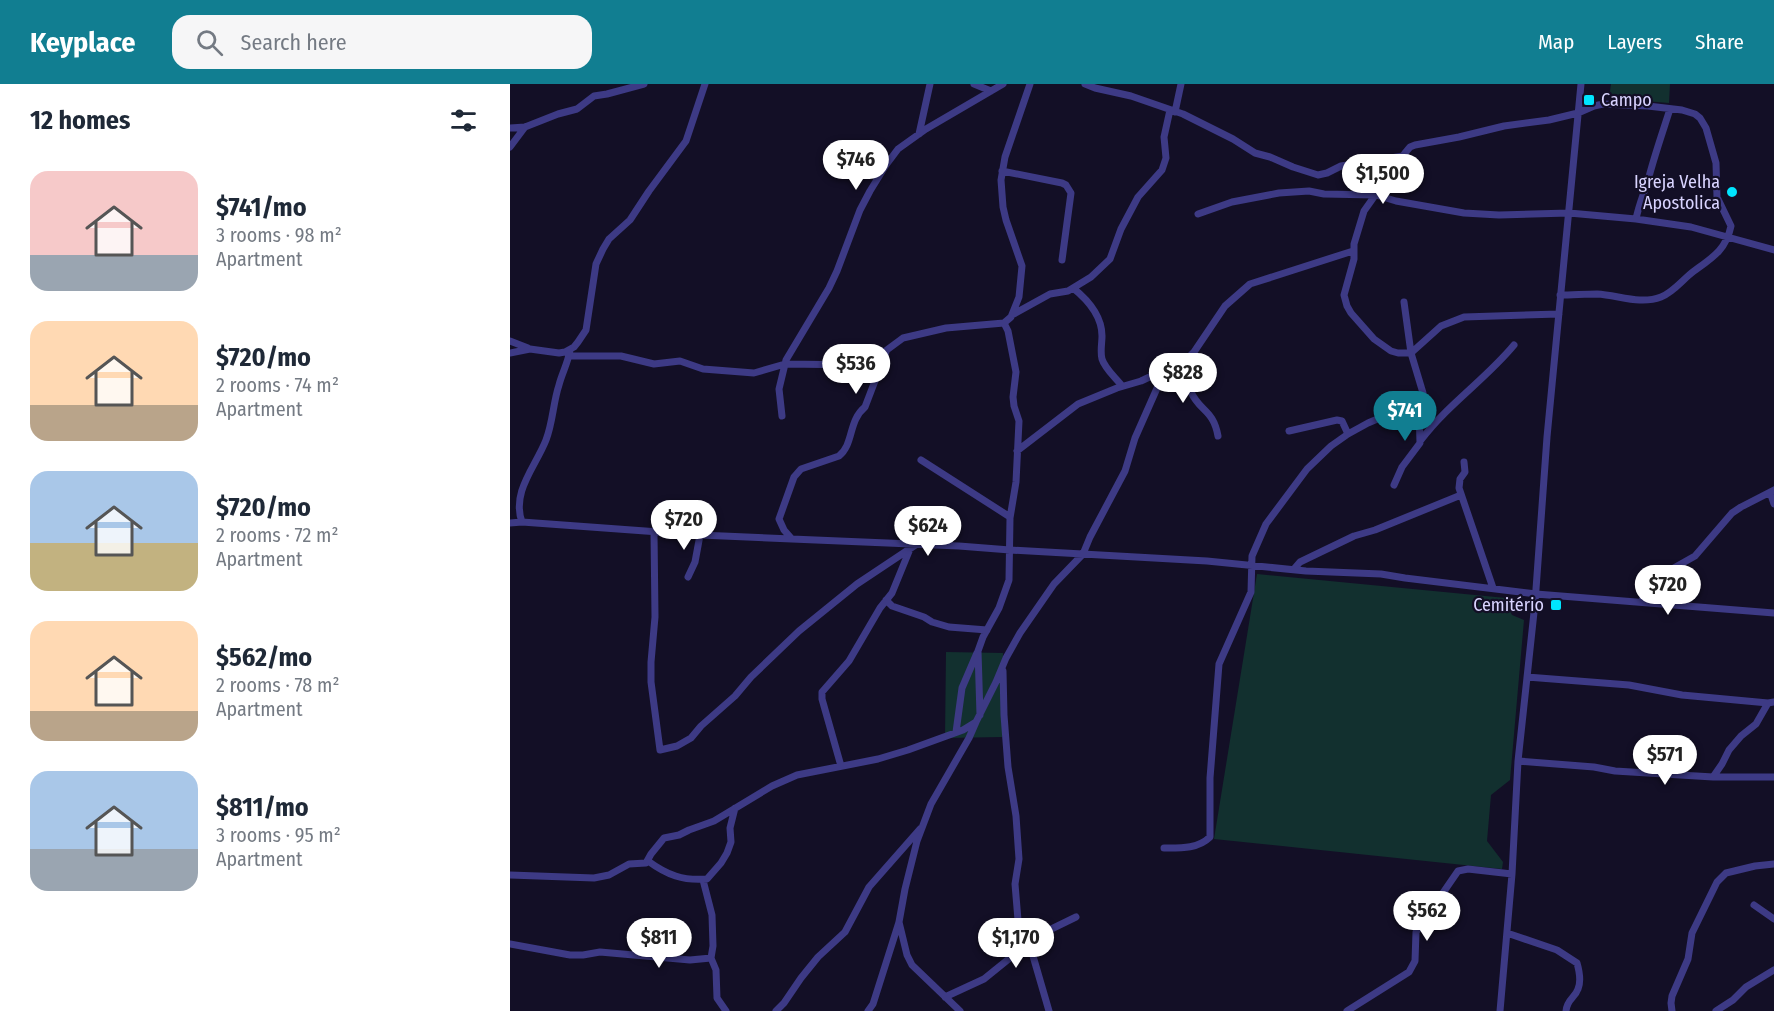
<!DOCTYPE html>
<meta charset="utf-8">
<style>
body{margin:0;font-family:"Fira Sans Condensed",sans-serif;background:#f6f6f7;color:#1f2937;height:100vh;display:flex;flex-direction:column;font-size:22px;white-space:nowrap}
*{box-sizing:border-box;margin:0}
p{font-size:20px;color:#747a83}
.icon{flex:none;width:33px;height:33px;fill:none;stroke:currentColor;stroke-width:2;stroke-linecap:round;stroke-linejoin:round}
.map{position:relative;flex:1;overflow:hidden}
.sheet{display:flex;flex-direction:column;background:#fff;width:510px}
.sheet>*{flex:none}
.price{position:absolute;translate:-50% -51px;padding:0 14px;border-radius:21px;background:#fff;color:#222;font-size:20px;line-height:39px;filter:drop-shadow(0 2px 3px #0008)}
.price::after{content:'';position:absolute;left:50%;top:36px;width:18px;height:14px;margin-left:-9px;background:inherit;clip-path:polygon(0 0,100% 0,50% 100%)}
.price.on{background:#117e91;color:#fff}
ul{padding:0;list-style:none}
li{display:flex;align-items:center;gap:18px;height:150px;padding:0 30px}
li span{display:grid;place-items:center;flex:none;width:168px;height:120px;border-radius:18px;color:#555}
li>.icon{margin-inline-start:auto}
span .icon{width:72px;height:72px;fill:#fffc;stroke-width:1}
li b{font-size:26px}
h2{display:flex;justify-content:space-between;align-items:center;height:72px;padding:0 30px;font-size:26px}
header{display:flex;align-items:center;gap:36px;box-sizing:border-box;height:84px;padding:0 30px;background:#117e91;color:#fff}
header strong{font-size:28px}
nav{display:flex;gap:33px;margin-inline-start:auto;font-size:21px}
.search{width:420px;height:54px;background:#f6f6f7;display:flex;align-items:center;gap:15px;box-sizing:border-box;padding:0 21px;border-radius:18px;color:#747a83;font-size:22px}
main{display:flex;flex:1;min-height:0}
.map>svg:first-child{display:block}
</style>
<header>
<strong>Keyplace</strong>
<div class="search"><svg class="icon" aria-label="search" viewBox="0 0 24 24"><circle cx="10" cy="10" r="6"/><path d="M15 15l6 6"/></svg>Search here</div>
<nav><a>Map</a><a>Layers</a><a>Share</a></nav>
</header>
<main>
<section class="sheet">
<h2>12 homes<svg class="icon" aria-label="filters" viewBox="0 0 24 24"><path d="M4 7h16M4 17h16"/><circle cx="9" cy="7" r="2"/><circle cx="15" cy="17" r="2"/></svg></h2>
<ul>
<li><span style="background:linear-gradient(#f6c9c9 70%,#9aa5b1 0)"><svg class="icon" aria-label="home" viewBox="0 0 24 24"><path d="M3 11l9-7 9 7M6 9v11h12V9"/></svg></span><div><b>$741/mo</b><p>3 rooms · 98 m²</p><p>Apartment</p></div></li>
<li><span style="background:linear-gradient(#ffd9b3 70%,#b9a48a 0)"><svg class="icon" aria-label="home" viewBox="0 0 24 24"><path d="M3 11l9-7 9 7M6 9v11h12V9"/></svg></span><div><b>$720/mo</b><p>2 rooms · 74 m²</p><p>Apartment</p></div></li>
<li><span style="background:linear-gradient(#a9c7e8 60%,#c2b280 0)"><svg class="icon" aria-label="home" viewBox="0 0 24 24"><path d="M3 11l9-7 9 7M6 9v11h12V9"/></svg></span><div><b>$720/mo</b><p>2 rooms · 72 m²</p><p>Apartment</p></div></li>
<li><span style="background:linear-gradient(#ffd9b3 75%,#b9a48a 0)"><svg class="icon" aria-label="home" viewBox="0 0 24 24"><path d="M3 11l9-7 9 7M6 9v11h12V9"/></svg></span><div><b>$562/mo</b><p>2 rooms · 78 m²</p><p>Apartment</p></div></li>
<li><span style="background:linear-gradient(#a9c7e8 65%,#9aa5b1 0)"><svg class="icon" aria-label="home" viewBox="0 0 24 24"><path d="M3 11l9-7 9 7M6 9v11h12V9"/></svg></span><div><b>$811/mo</b><p>3 rooms · 95 m²</p><p>Apartment</p></div></li>
</ul>
</section>
<div class="map">
<svg width="1264" height="927" viewBox="0 0 1264 927">
<rect width="100%" height="100%" fill="#130f26"/>
<path fill="#12302f" d="M1101 0H1160L1159 19 1099 14Z
M747 490 996 514V519L1002 531 1014 536 1000 696 981 711 977 757 993 778 992 785 704 755Z
M436 568 493 569 492 653 435 654Z"/>
<g fill="none" stroke-linecap="round" stroke-linejoin="round">
<path stroke="#3d3a85" stroke-width="7" d="M464 0 481 7
M575 0 585 4 621 12 673 30 723 55 745 69 760 73 783 83 808 91 817 89 831 82 893 72
M665 28 671 0
M0 44 15 43 48 30 67 25 84 12 97 10 134 0
M409 50 420 0
M0 63 15 43
M492 87 552 99 556 101 561 109 552 176
M688 130 722 118 769 109 799 107 814 110 866 111 886 117 954 129 989 131 1059 129 1126 135 1181 143 1264 166
M1126 135C1129 119 1136 105 1140 89 1146 67 1153 47 1160 25
M563 204C578 216 592 232 592 252 592 259 590 268 592 275 595 285 606 294 612 302
M1049 230 954 233 931 242 901 269H888L881 267 864 255 841 229 837 222 834 211 844 175V160L854 127 895 69 900 63 905 61 949 53 994 42 1039 36 1068 29 1084 22 1093 20 1138 22 1172 26 1185 30 1190 34 1196 44 1206 79 1207 113 1221 142C1216 166 1202 174 1184 187 1173 195 1164 208 1151 213 1130 221 1108 211 1087 210 1075 210 1062 211 1050 211
M502 231 540 210 558 207 563 204 581 193 600 175 611 145 628 113 652 86 656 74 654 53 660 26
M0 257 18 264
M60 266C58 279 52 289 49 301 43 319 43 338 36 356 26 382 1 408 12 438L190 451 449 462 500 466 697 477 796 487 871 490 895 494 1026 510 1264 529
M0 269 20 265 49 269 55 268 64 263 68 258 76 246 86 180 93 165 99 155 120 136 139 107 176 57 195 0
M59 272H111L144 280 170 277 193 285 244 289 275 280 353 281 370 271 393 254 436 244 494 239 501 233 509 213 512 182 496 136 493 123 491 96 495 73 520 0
M676 276C678 286 677 298 681 308 690 328 703 325 708 352
M272 332 269 305 276 276 319 204 327 187 350 126 360 107 376 81 388 65 416 45 493 0
M779 347 827 336 832 337 838 350
M911 356C937 321 976 295 1004 261
M507 367 568 320 607 304 631 297 676 276 684 268 715 222 740 200 843 167
M411 376 500 433
M954 378 955 388 950 395 949 404 983 504
M884 401 892 383 910 359 909 327 913 309 901 269 894 218
M1260 408 1264 420
M0 439 12 438
M144 448 145 533 141 578V598L150 666 167 662 181 654 191 642 225 612 241 593 289 547 347 500 407 460
M281 454 274 446 269 435 284 393 291 385 329 372C344 360 338 337 355 323L376 268
M784 485 790 478 844 452 865 446 951 411
M178 493 185 478 190 451
M376 516 382 522 414 533 422 538 439 543 477 546
M1132 518 1135 503 1139 498 1185 472 1222 429 1231 423 1264 406
M493 587 494 631 498 683 506 732 509 775 505 800 508 836 523 872 539 927
M1017 593 1119 601 1172 611 1258 619
M470 631 468 567 473 553 489 524 499 496 500 434 506 398 509 337 504 322 503 313 506 288 498 247 494 239
M446 648 452 604 467 569
M1008 677 1084 683 1105 687 1203 693 1212 680 1219 666 1231 652 1246 640 1258 619 1264 618
M331 682 312 615V608L339 577 370 524 382 509 400 465
M1203 693H1264
M654 764C670 764 688 765 700 753V694L709 580 741 508 742 472 756 440 797 385 821 362 838 350 858 339 910 317
M138 777C157 791 173 797 197 795L211 779 217 769 221 758 220 744 225 724
M0 791 84 794 99 791 119 780 136 779 141 770 154 754 169 751 179 746 204 737 262 702 287 691 368 675 398 666 453 646 466 638 486 598 496 574 510 549 544 500 573 470 580 453 615 387 625 354 648 302 651 289
M1244 821 1264 835
M389 838 397 871 402 881 450 927
M997 849 1047 866 1067 879C1069 886 1071 898 1068 905 1065 914 1057 915 1056 927
M0 860 60 871H73L90 868 180 876 201 874 203 862 202 831 193 796
M201 874 206 886 207 914 216 927
M435 913 474 895 527 852 566 833
M266 927 274 919 291 894 308 873 335 848 359 803 410 745
M358 927 363 920 389 838 395 805 407 757 421 720 459 654 466 638
M837 927 899 888 905 877 906 848 948 787 958 785 1002 790
M990 927 1002 790 1008 677 1025 519 1037 353 1071 0
M1162 927 1161 919 1162 912 1178 875 1182 849 1207 798 1216 789 1245 782 1264 780
M1206 927 1223 916 1236 903 1264 886"/>
</g>
<g fill="#00e5ff" stroke="#130f26" stroke-width="2">
<rect x="1073" y="10" width="12" height="12" rx="3"/>
<circle cx="1222" cy="108" r="6"/>
<rect x="1040" y="515" width="12" height="12" rx="3"/>
</g>
<g text-anchor="middle" stroke-width="4.5" stroke-linejoin="round" paint-order="stroke">
<g font-size="18" fill="#d9d4ff" stroke="#130f26" text-anchor="end">
<text x="1091" y="22" text-anchor="start">Campo</text>
<text x="1210" y="104">Igreja Velha<tspan x="1210" dy="21">Apostolica</tspan></text>
<text x="1034" y="527">Cemitério</text>
</g>
</g>
</svg>
<b class="price" style="left:346px;top:107px">$746</b>
<b class="price" style="left:873px;top:121px">$1,500</b>
<b class="price" style="left:346px;top:311px">$536</b>
<b class="price" style="left:673px;top:320px">$828</b>
<b class="price on" style="left:895px;top:358px">$741</b>
<b class="price" style="left:174px;top:467px">$720</b>
<b class="price" style="left:418px;top:473px">$624</b>
<b class="price" style="left:1158px;top:532px">$720</b>
<b class="price" style="left:1155px;top:702px">$571</b>
<b class="price" style="left:917px;top:858px">$562</b>
<b class="price" style="left:149px;top:885px">$811</b>
<b class="price" style="left:506px;top:885px">$1,170</b>
</div>
</main>
